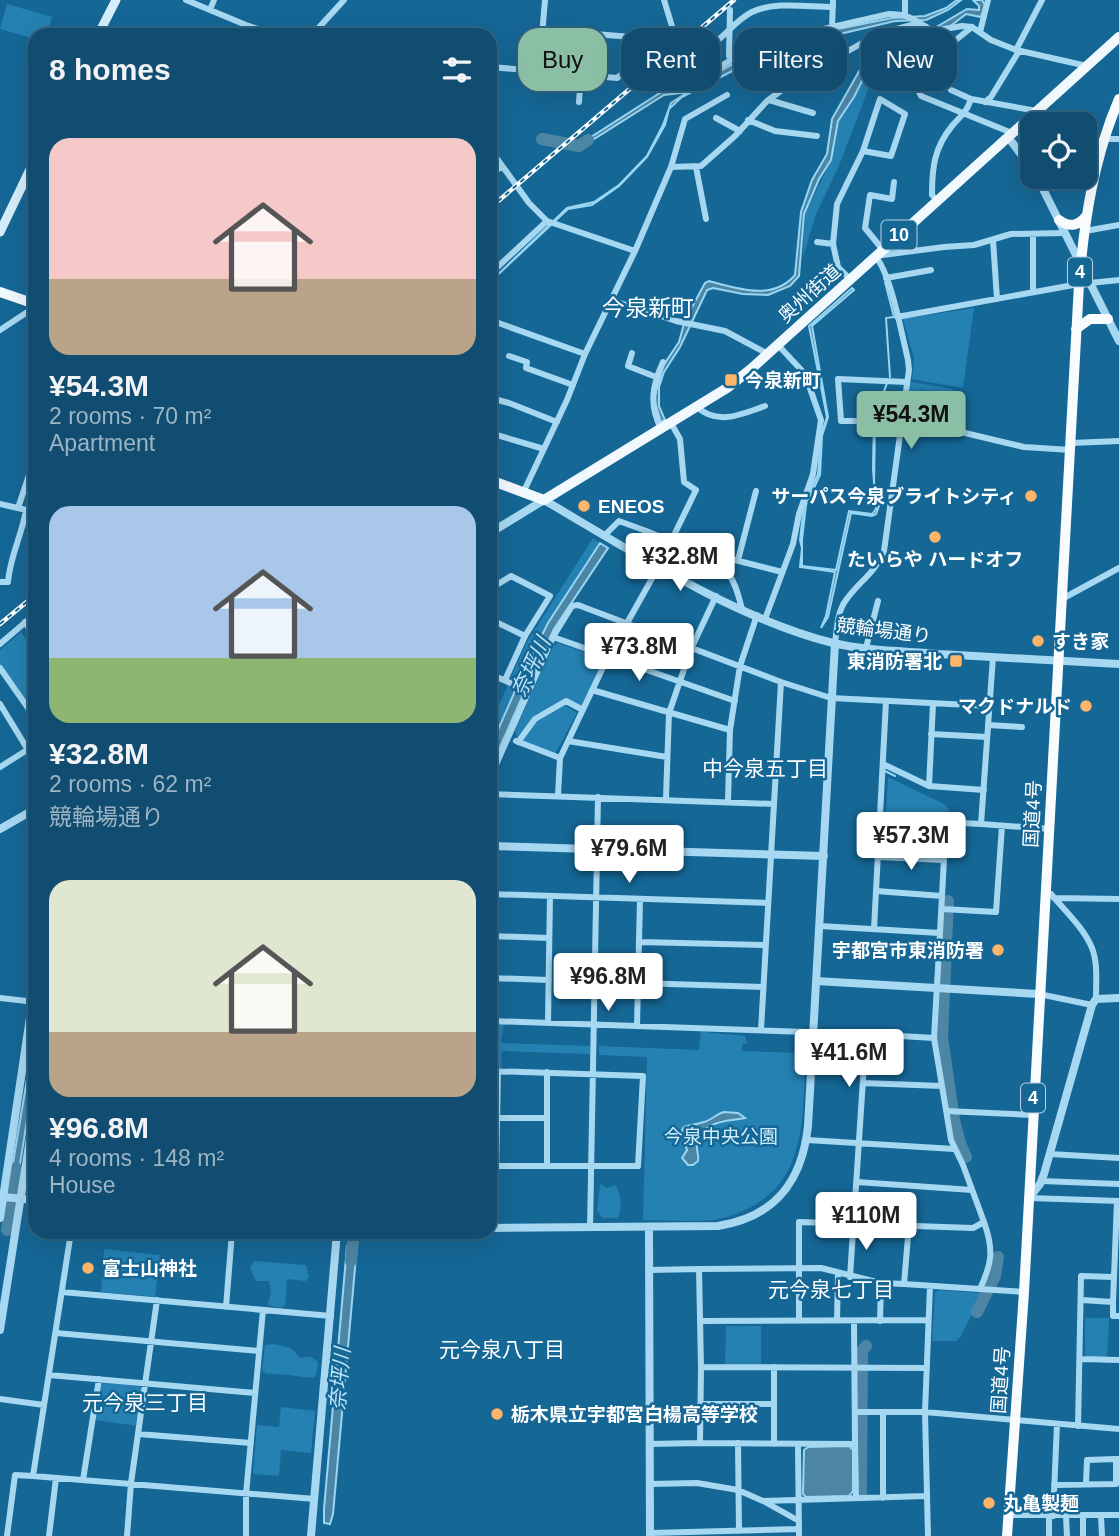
<!DOCTYPE html>
<meta charset="utf-8">
<style>
body{margin:0;font-family:Helvetica,"Noto Sans JP",sans-serif;background:#1e5778;color:#f1f3f6;height:100vh;display:flex;flex-direction:column;font-size:26px;white-space:nowrap}
*{box-sizing:border-box;margin:0}
p{font-size:23px;color:#9cb4c3}
.icon{flex:none;width:38px;height:38px;fill:none;stroke:currentColor;stroke-width:2;stroke-linecap:round;stroke-linejoin:round}
.map{position:relative;flex:1;overflow:hidden}
.sheet{position:absolute;left:28px;top:28px;width:469px;height:1211px;display:flex;flex-direction:column;background:#104d70;border-radius:21px;box-shadow:0 7px 28px #0002,0 0 0 2px #306483}
.sheet>*{flex:none}
.banner{position:absolute;left:518px;top:28px;width:495px;height:63px;display:flex;gap:14px}
.buttons{position:absolute;left:1020px;top:112px;display:grid;gap:14px}
.buttons a{display:grid;place-items:center;width:77px;height:77px;border-radius:14px;background:#104d70;box-shadow:0 7px 28px #0002,0 0 0 2px #306483;font-size:35px}
.price{position:absolute;translate:-50% -60px;padding:0 16px;border-radius:7px;background:#fff;color:#222;font-size:23px;line-height:46px;filter:drop-shadow(0 2px 4px #0008)}
.price::after{content:'';position:absolute;left:50%;top:42px;width:21px;height:16px;margin-left:-10px;background:inherit;clip-path:polygon(0 0,100% 0,50% 100%)}
.price.active{background:#8abfa5;color:#111}
ul{padding:0;list-style:none}
li{display:grid;align-content:center;gap:14px;height:371px;padding:0 21px}
li span{display:grid;place-items:center;height:217px;border-radius:21px;color:#555}
li>.icon{margin-inline-start:auto}
span .icon{width:126px;height:126px;fill:#fffc;stroke-width:1}
li b{font-size:30px}
h2{display:flex;justify-content:space-between;align-items:center;height:84px;padding:0 21px;font-size:30px}
.pill{padding:0 24px;border-radius:21px;background:#104d70;box-shadow:0 7px 28px #0002,0 0 0 2px #306483;font-size:24px;line-height:63px}
.pill.active{background:#8abfa5;color:#111}
.map>svg:first-child{display:block}
</style>
<div class="map">
<svg width="1119" height="1536" viewBox="0 0 1119 1536">
<rect width="100%" height="100%" fill="#156796"/>
<path fill="#2581b2" d="M7 4 52 17 47 35H35V39L0 29Z
M903 37 914 52 904 62 890 59 875 72 838 168 816 214 803 257 805 214 831 160 839 121 877 53Z
M974 308 963 388 912 379 914 358 903 319Z
M911 382 953 389 946 428 905 423Z
M593 538 600 543C570 587 541 630 520 679L529 683 524 695 515 691 490 746V725L527 642Z
M21 632 35 653V713L0 664V650Z
M558 643 601 658 603 663 582 706 580 707 566 698 534 717 517 737 515 730 554 645Z
M564 705 577 713 555 754 520 740 539 719Z
M888 777 946 805 949 810V819L889 815 886 812Z
M497 1024H504L501 1041 503 1043 590 1046V1054L503 1051 501 1053 502 1068H495L497 1053 490 1051V1043L497 1041Z
M701 1031C714 1034 730 1034 745 1036L747 1043 742 1045V1051L806 1053C802 1107 809 1176 753 1206 740 1213 727 1218 713 1220 690 1222 666 1220 643 1220L647 1057 599 1055V1046L699 1050Z
M600 1184 607 1188 615 1185C621 1193 622 1209 618 1218H602L597 1210Z
M104 1249 160 1255 155 1297 101 1292Z
M254 1261 306 1265 309 1277 306 1281 287 1279 285 1306 280 1308 268 1305 271 1291 269 1281H256L250 1268Z
M938 1290 982 1293 961 1336 956 1341H932L935 1293Z
M1085 1318H1109L1107 1358H1087L1085 1356Z
M726 1326H761V1365H725Z
M274 1344 291 1348 300 1358C307 1356 313 1356 318 1363L316 1376 313 1378C300 1377 279 1373 267 1374L262 1371 265 1345Z
M103 1383 139 1386 142 1389 138 1426 95 1420 100 1386Z
M281 1407 315 1411 311 1453 281 1450 279 1476 253 1474 257 1425 279 1427Z"/>
<path fill="#4d86a5" stroke="#99d6f4" stroke-width="2" d="M957 0H961L948 10 926 20 895 21 793 45 740 67 682 97 669 109 665 125 647 157 619 186 592 205 568 209 490 282 567 208 594 202 619 185 647 156 663 125 671 103 688 92 664 95 583 146H571L580 144 663 91 700 82 738 61 803 36 892 18 925 16 946 8Z
M973 0H982L985 5 981 17 966 14 952 25 932 34 919 48 913 47 903 36 882 46 876 53 854 97 838 121 831 160 819 179 804 214 799 276 790 286 768 295 743 294 713 288 707 290 680 347 664 372 659 387V406L665 420 661 422 654 399 663 366 679 342 685 320 705 283 709 281C738 289 773 301 795 275L801 212 812 180 827 154 832 119 875 43 883 37 904 30 916 41H920L928 32 967 9 979 10V6Z
M852 288 854 290 812 326 828 417 822 436 820 475 806 505 802 540V566L836 570 849 511 872 514 876 509 873 469 874 418 887 383 875 418 874 486 879 506 876 514 872 516 851 513 828 617 821 628 826 616 835 572 800 567 802 548 800 540 804 504 818 474 821 436 827 417 809 326Z
M600 543 608 548 554 629 529 683 520 679 548 623Z
M515 691 523 695 490 770V748Z
M886 822 938 825 942 829 941 853 937 856 885 855 881 850 882 826Z
M35 1031C35 1082 25 1132 17 1182L10 1181Z
M724 1112 738 1113 745 1118C726 1122 705 1119 697 1144 696 1149 699 1155 698 1161L693 1165H688L682 1158 687 1150C677 1121 682 1129 704 1122 712 1120 716 1114 724 1112Z
M347 1246H357L333 1514 330 1524 324 1523V1509Z
M849 1446 853 1450V1491L849 1496 806 1497 803 1494 804 1450 808 1447Z"/>
<g fill="none" stroke-linecap="round" stroke-linejoin="round">
<path stroke="#99d6f4" stroke-width="2" d="M885 282 894 317 886 318 890 377
M885 771 895 776"/>
<path stroke="#4d86a5" stroke-width="12" d="M542 139 579 146 588 140
M948 901 942 1037 954 1120 960 1143 966 1157
M7 1230 16 1168
M351 1261 354 1232
M977 1312 995 1276 998 1257
M861 1492 862 1351 866 1346"/>
<path stroke="#a7d8f2" stroke-width="6" d="M186 0 246 25 276 35
M664 0 674 33
M210 10 214 0
M730 10 729 56 731 60
M905 14V0
M972 27 911 76 921 96 1012 133
M832 28 833 0
M980 32 988 0
M312 35 344 0
M632 37 654 38
M1016 50 1042 0
M695 51C718 49 731 22 752 12 774 1 808 7 833 7
M490 67 539 71 545 0
M539 71 617 78 630 68 632 37 543 30
M681 84 696 81 731 60 793 36 889 14C911 14 915 21 933 31L962 26 972 27 991 40 1016 50 1087 66
M951 90 971 99 1037 111
M769 100 813 113
M579 102 581 75
M985 102 991 97 1019 51
M716 118 740 131
M748 120 775 131 817 136
M1104 139H1119
M490 149 529 203 547 221 635 251 585 354 567 400 523 493
M671 167 685 119 727 95
M696 167 706 219
M490 175 502 166
M937 200 932 195C932 168 934 148 952 126 961 115 966 114 971 99
M1085 231 1119 225
M1033 234V292
M993 240 997 299
M817 242 833 244
M883 250 865 228 870 195 892 199 894 182
M635 251 671 167 701 166 735 136 767 101 793 82 806 68 841 55 878 34 919 23
M490 274 547 221
M886 278 931 270
M850 279 838 267 833 244 837 204 863 151 880 99 905 114 891 156 863 151
M1090 283 1119 280
M611 300 676 321 725 331 768 354
M897 317 1079 284
M490 320 585 354
M0 330 35 307
M632 353 628 366 656 377
M509 356 527 362 526 368 573 385
M490 365 493 366 490 377
M490 398 509 403 557 422
M697 407C718 426 742 414 765 406
M902 421H841L838 379 907 382
M901 426 965 433 1024 447 1071 450
M661 429C649 405 652 386 663 362
M490 433 544 449
M1071 443 1119 441
M0 504 35 512
M18 508 35 457
M605 535 619 521C639 528 714 556 725 569 735 581 738 594 742 609
M738 560 756 491
M721 565 727 558 782 572
M0 582H8C10 556 22 535 26 510
M490 589 511 576 550 596 525 636 505 680
M1062 599 1119 568
M490 619 525 636
M765 619 793 544 799 514 813 474 821 420 805 374 778 345
M25 622 35 637
M553 637 735 701
M835 643C837 629 837 612 846 600 860 580 874 575 884 551L909 370 908 360C902 336 891 273 875 256L944 247 974 245 1011 234 1065 233
M0 644 35 614
M866 648 878 601
M993 657 981 824 1049 829
M0 668 35 718
M494 676 529 691
M592 690 730 730 740 666 757 615
M0 704 28 750
M988 725 1022 727
M931 734 987 737
M516 741 560 758
M568 741 667 757
M518 742 535 719 566 701 583 710
M883 764 929 786 933 704
M0 767 35 745
M490 778 553 637 572 606 578 605 781 682 831 698 990 706
M929 786 984 790
M490 794 774 804
M558 796 560 758 608 657 659 566 696 490 684 482 680 439 671 423
M666 798 669 713 691 649 716 596
M728 801 730 730
M881 819 981 824
M878 857 944 860
M876 891 942 896
M1046 893 1051 894C1065 911 1084 928 1092 948 1098 963 1096 982 1096 999
M490 894 768 903
M1054 898 1119 899
M942 909 996 912 1002 826
M874 929 886 701
M940 933 946 822
M490 936 549 938
M639 942 765 945
M490 978 549 980
M638 983 763 987
M1039 994 1092 1005
M0 998 35 1002
M490 1021 866 1034 850 1277
M548 1023 550 896
M637 1026 640 899
M761 1030 781 682
M866 1034 934 1038
M490 1071 643 1076 638 1166H490
M863 1083 942 1086
M946 1111 1032 1115
M498 1118H547
M807 1140 954 1149
M1050 1154 1119 1158
M547 1166V1072
M1041 1181 1119 1184
M857 1182 972 1190
M1029 1198 1119 1201
M909 1225 904 1284 1024 1292
M495 1228 498 1071
M590 1228 598 797
M71 1232 33 1476 315 1499
M699 1269 821 1268 881 1283 904 1284
M649 1270 699 1269 701 1367 700 1443 649 1444
M980 1289C992 1263 994 1250 984 1222
M62 1292 331 1316
M1082 1300 1113 1302V1316H1119
M1113 1302 1114 1277
M226 1307 232 1232
M700 1321 928 1320
M799 1321V1222L973 1228 984 1222 963 1165 951 1140 934 1038 940 933 820 926
M837 1321 838 1274
M880 1321 881 1283
M56 1333 259 1351
M1081 1359 1119 1360
M701 1367 927 1368
M774 1367V1444
M49 1375 255 1393
M0 1399 44 1405
M700 1404H774
M855 1412H925L1119 1429
M883 1412V1498
M1078 1426 1081 1276 1114 1277 1117 1201
M138 1434 251 1443
M700 1443 855 1444 854 1321
M738 1443 739 1531
M798 1444 799 1536
M855 1444 856 1498
M83 1480 99 1379
M650 1484 697 1483 738 1490 763 1501 926 1496
M1086 1484 1087 1460 1116 1459
M1054 1485 1116 1484V1459H1119
M765 1502 799 1521
M1009 1515H1119
M1049 1516V1536
M1053 1516 1057 1424
M1066 1516 1067 1536
M1083 1516V1536
M1101 1516 1102 1536
M650 1533 799 1529
M7 1536 15 1475 33 1476
M49 1536 56 1478
M127 1536 131 1483 157 1300
M246 1536V1494L263 1310
M928 1536 925 1412 930 1286"/>
<path stroke="#a7d8f2" stroke-width="8" d="M1008 137 1032 169
M1037 177 1119 341
M490 533 544 500C631 551 736 619 833 643 867 651 904 651 939 654 999 657 1059 661 1119 664
M0 829 35 809
M490 846 824 856
M816 981 1038 994
M3 1197 35 1200
M1029 1198 1040 1184 1044 1174 1092 1005 1096 999 1119 998
M0 1218 35 984
M649 1227 650 1536
M490 1228 718 1226C775 1217 802 1182 808 1126L835 643
M0 1330 35 1106
M311 1536 337 1232"/>
<path stroke="#d5eefc" stroke-width="9" d="M98 35 116 0
M0 232 35 159"/>
<path stroke="#f1f9ff" stroke-width="10" d="M0 292 35 304
M490 480 544 500 727 388 751 369 1119 37"/>
<path stroke="#f8fcff" stroke-width="10" d="M1059 220C1070 228 1079 226 1087 215
M1076 329 1090 319H1108
M1007 1536 1024 1292 1079 284C1084 221 1094 157 1119 99"/>
<g stroke="#fff" stroke-width="4.5">
<path id="rail" d="M490 208 734 0
M0 624 35 595"/>
</g>
<use href="#rail" stroke="#156796" stroke-width="2" stroke-dasharray="5" stroke-linecap="butt"/>
</g>
<g fill="#ffb467" stroke="#156796" stroke-width="2.5">
<rect x="724" y="373" width="14" height="14" rx="3.5"/>
<circle cx="1031" cy="496" r="7"/>
<circle cx="584" cy="506" r="7"/>
<circle cx="935" cy="537" r="7"/>
<circle cx="1038" cy="641" r="7"/>
<rect x="949" y="654" width="14" height="14" rx="3.5"/>
<circle cx="1086" cy="706" r="7"/>
<circle cx="998" cy="950" r="7"/>
<circle cx="88" cy="1268" r="7"/>
<circle cx="497" cy="1414" r="7"/>
<circle cx="989" cy="1503" r="7"/>
</g>
<g text-anchor="middle" stroke-width="5" stroke-linejoin="round" paint-order="stroke">
<g fill="#156796" stroke="#b9d1e0" stroke-width="2">
<rect x="881.5" y="220.5" width="35" height="29" rx="5"/>
<rect x="1068" y="257.5" width="24" height="29" rx="5"/>
<rect x="1021" y="1083.5" width="24" height="29" rx="5"/>
</g>
<g font-size="18" font-weight="bold" fill="#fff">
<text x="899" y="241">10</text>
<text x="1080" y="278">4</text>
<text x="1033" y="1104">4</text>
</g>
<g font-size="19" fill="#fff" stroke="#156796">
<text transform="translate(809 293) rotate(-42)" y="7">奥州街道</text>
<text transform="translate(884 630) rotate(7)" y="7">競輪場通り</text>
<text transform="translate(1032 814) rotate(-87)" y="7">国道4号</text>
<text transform="translate(1000 1380) rotate(-86)" y="7">国道4号</text>
</g>
<g font-size="19" font-weight="bold" fill="#fff" stroke="#156796" text-anchor="start">
<text x="745" y="387">今泉新町</text>
<text x="1017" y="503" text-anchor="end">サーパス今泉ブライトシティ</text>
<text x="598" y="513">ENEOS</text>
<text x="935" y="566" text-anchor="middle">たいらや ハードオフ</text>
<text x="1052" y="648">すき家</text>
<text x="942" y="668" text-anchor="end">東消防署北</text>
<text x="1072" y="713" text-anchor="end">マクドナルド</text>
<text x="984" y="957" text-anchor="end">宇都宮市東消防署</text>
<text x="102" y="1275">富士山神社</text>
<text x="511" y="1421">栃木県立宇都宮白楊高等学校</text>
<text x="1003" y="1510">丸亀製麺</text>
</g>
<g font-size="19" fill="#ceecfc" stroke="#156796">
<text x="721" y="1143">今泉中央公園</text>
</g>
<g font-size="21" font-style="italic" fill="#bbe4f9" stroke="#156796">
<text transform="translate(531 667) rotate(-65)" y="7">奈坪川</text>
<text transform="translate(340 1379) rotate(-85)" y="7">奈坪川</text>
</g>
<g font-size="21" fill="#fff" stroke="#156796">
<text x="765" y="776">中今泉五丁目</text>
<text x="831" y="1297">元今泉七丁目</text>
<text x="502" y="1357">元今泉八丁目</text>
<text x="145" y="1410">元今泉三丁目</text>
</g>
<g font-size="23" fill="#fff" stroke="#156796">
<text x="648" y="316">今泉新町</text>
</g>
</g>
</svg>
<div class="buttons">
<a><svg class="icon" aria-label="locate" viewBox="0 0 24 24"><circle cx="12" cy="12" r="6"/><path d="M12 2v4M12 18v4M2 12h4M18 12h4"/></svg></a>
</div>
<b class="price active" style="left:911px;top:451px">¥54.3M</b>
<b class="price" style="left:680px;top:593px">¥32.8M</b>
<b class="price" style="left:639px;top:683px">¥73.8M</b>
<b class="price" style="left:911px;top:872px">¥57.3M</b>
<b class="price" style="left:629px;top:885px">¥79.6M</b>
<b class="price" style="left:608px;top:1013px">¥96.8M</b>
<b class="price" style="left:849px;top:1089px">¥41.6M</b>
<b class="price" style="left:866px;top:1252px">¥110M</b>
<div class="banner">
<a class="pill active">Buy</a>
<a class="pill">Rent</a>
<a class="pill">Filters</a>
<a class="pill">New</a>
</div>
<section class="sheet">
<h2>8 homes<svg class="icon" aria-label="filters" viewBox="0 0 24 24"><path d="M4 7h16M4 17h16"/><circle cx="9" cy="7" r="2"/><circle cx="15" cy="17" r="2"/></svg></h2>
<ul>
<li><span style="background:linear-gradient(#f6c9c9 65%,#b9a48a 0)"><svg class="icon" aria-label="home" viewBox="0 0 24 24"><path d="M3 11l9-7 9 7M6 9v11h12V9"/></svg></span><div><b>¥54.3M</b><p>2 rooms · 70 m²</p><p>Apartment</p></div></li>
<li><span style="background:linear-gradient(#a9c7e8 70%,#8fb573 0)"><svg class="icon" aria-label="home" viewBox="0 0 24 24"><path d="M3 11l9-7 9 7M6 9v11h12V9"/></svg></span><div><b>¥32.8M</b><p>2 rooms · 62 m²</p><p>競輪場通り</p></div></li>
<li><span style="background:linear-gradient(#dfe7d0 70%,#b9a48a 0)"><svg class="icon" aria-label="home" viewBox="0 0 24 24"><path d="M3 11l9-7 9 7M6 9v11h12V9"/></svg></span><div><b>¥96.8M</b><p>4 rooms · 148 m²</p><p>House</p></div></li>
</ul>
</section>
</div>
